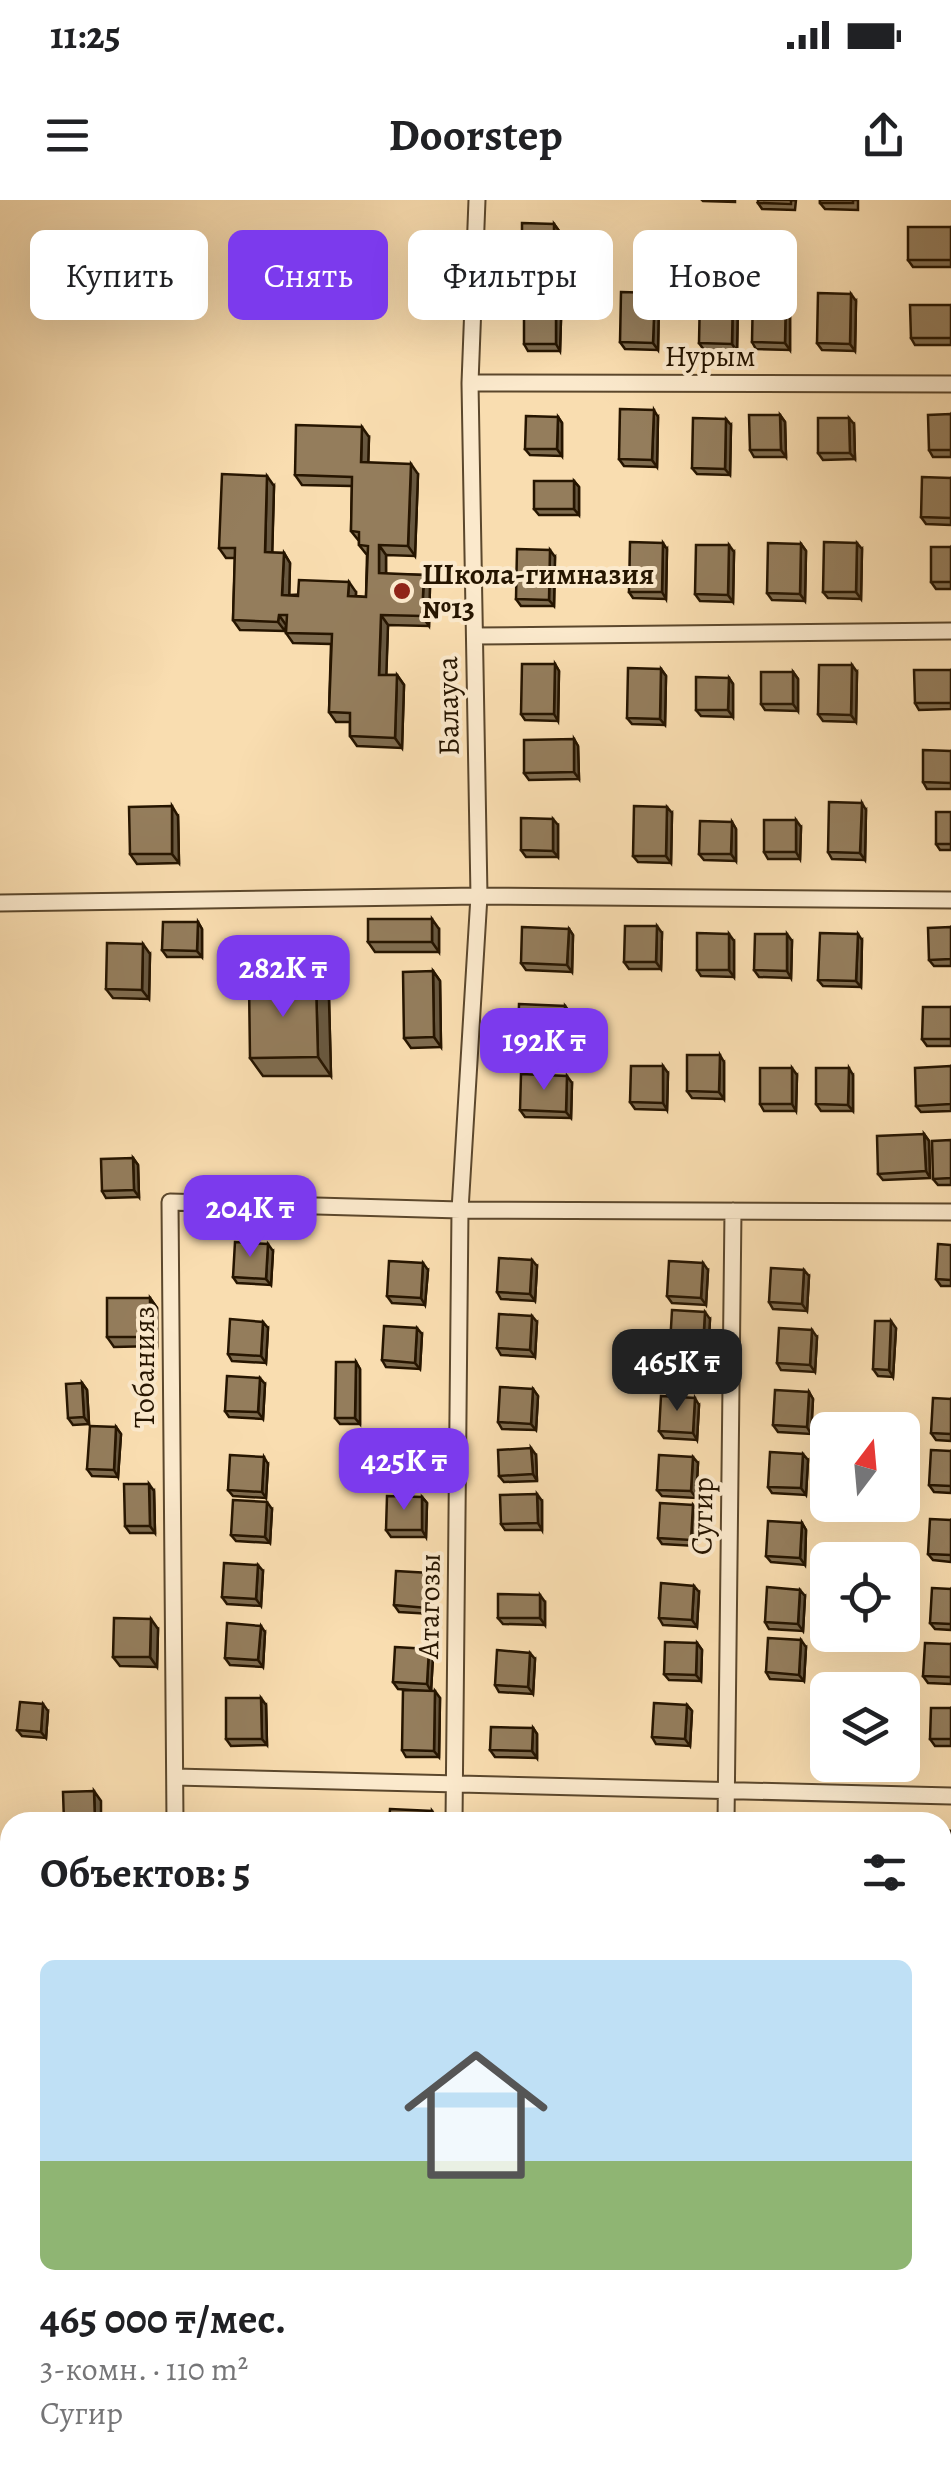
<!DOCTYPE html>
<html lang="ru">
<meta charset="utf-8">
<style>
body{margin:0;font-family:Alegreya,serif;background:#f6f6f6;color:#202124;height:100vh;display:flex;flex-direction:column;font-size:38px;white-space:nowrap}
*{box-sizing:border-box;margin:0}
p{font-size:32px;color:#757577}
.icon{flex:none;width:55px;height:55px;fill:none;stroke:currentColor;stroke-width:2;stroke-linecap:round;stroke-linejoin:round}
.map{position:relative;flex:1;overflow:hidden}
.side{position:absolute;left:0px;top:1612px;width:952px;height:672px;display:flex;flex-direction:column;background:#fff;border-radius:30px 30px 0 0;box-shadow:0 10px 40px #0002}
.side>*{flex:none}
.banner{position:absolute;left:30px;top:30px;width:892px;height:90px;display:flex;gap:20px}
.needle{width:65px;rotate:16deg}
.controls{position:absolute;left:810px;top:1212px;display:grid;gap:20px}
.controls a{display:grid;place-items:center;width:110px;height:110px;border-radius:15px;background:#fff;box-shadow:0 10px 40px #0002;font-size:50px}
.price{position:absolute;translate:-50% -85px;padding:0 22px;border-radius:20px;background:#7c3aed;color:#fff;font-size:32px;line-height:65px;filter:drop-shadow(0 2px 5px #0008)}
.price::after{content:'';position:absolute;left:50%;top:60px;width:30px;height:22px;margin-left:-15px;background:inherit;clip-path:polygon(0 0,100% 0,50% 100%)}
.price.current{background:#222;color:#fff}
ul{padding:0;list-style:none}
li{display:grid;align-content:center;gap:20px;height:530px;padding:0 40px}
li+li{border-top:2px solid #e0e0e0}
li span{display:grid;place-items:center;height:310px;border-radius:15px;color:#555}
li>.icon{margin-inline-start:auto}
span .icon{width:180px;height:180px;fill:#fffc;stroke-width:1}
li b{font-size:42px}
h2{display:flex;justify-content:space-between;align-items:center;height:120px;padding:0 40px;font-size:42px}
.tag{padding:0 35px;border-radius:15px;background:#fff;box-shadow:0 10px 40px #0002;font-size:35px;line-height:90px}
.tag.current{background:#7c3aed;color:#fff}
.status{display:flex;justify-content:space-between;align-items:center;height:70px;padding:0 50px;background:#fff;direction:ltr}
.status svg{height:28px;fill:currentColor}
header{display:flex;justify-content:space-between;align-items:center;height:130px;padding:0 40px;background:#fff;font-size:45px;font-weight:700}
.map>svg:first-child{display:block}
</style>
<div class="status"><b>11:25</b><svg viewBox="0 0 49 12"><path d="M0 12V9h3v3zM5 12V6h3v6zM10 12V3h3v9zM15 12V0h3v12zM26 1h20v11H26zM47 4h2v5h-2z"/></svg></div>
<header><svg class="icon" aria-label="menu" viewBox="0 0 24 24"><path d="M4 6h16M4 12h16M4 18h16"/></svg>Doorstep<svg class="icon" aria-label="share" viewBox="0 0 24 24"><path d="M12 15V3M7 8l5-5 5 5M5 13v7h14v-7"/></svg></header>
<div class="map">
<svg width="951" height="2284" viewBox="0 0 951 2284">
<rect width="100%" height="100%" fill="#f9ddb0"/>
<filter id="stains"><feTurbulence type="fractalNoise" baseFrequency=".002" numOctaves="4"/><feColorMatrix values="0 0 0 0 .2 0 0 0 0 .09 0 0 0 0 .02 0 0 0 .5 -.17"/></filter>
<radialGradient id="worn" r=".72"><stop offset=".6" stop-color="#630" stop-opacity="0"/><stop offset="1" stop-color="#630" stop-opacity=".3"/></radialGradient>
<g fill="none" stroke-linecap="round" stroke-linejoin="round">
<g stroke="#5b472c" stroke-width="19">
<path id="minor" d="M470 183 951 184
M475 436 951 431
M0 703 479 696 951 700
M175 1577 951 1596
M175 1622 170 1002 460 1010 951 1012
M454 1622 460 1010 479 696 470 183 477 0
M726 1622 733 1011
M0 2126H10
M942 2143H951
M942 2235 951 2218
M181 2275V2284
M451 2284 452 2275
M722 2284V2275
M918 2284 923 2275"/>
</g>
<use href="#minor" stroke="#fbe9cc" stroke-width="15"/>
</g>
<path fill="#7f6c4f" stroke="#261500" stroke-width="2.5" d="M702 0H735V2L703 1Z
M796 0 795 10 762 9 758 3Z
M820 0H858V10L825 9 820 3Z
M554 24 559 31 558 62H526L522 55Z
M951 27V67H913L908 60Z
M659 100 658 150 625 149 620 142Z
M790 100V150L756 149 752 142Z
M738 101 737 151 704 150 699 143Z
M856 101 855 151 822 150 817 143Z
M951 105V145H915L911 138Z
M556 112 561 119 560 151H528L524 144Z
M951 214V257H933L929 250Z
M780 215 785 222 786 257H754L750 250Z
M558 217 562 223V256L530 255 525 249Z
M658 217 657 267 624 266 619 259Z
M854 224 855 259 823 260 818 253Z
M731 225 730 275 697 274 692 268Z
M369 237 368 263 418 274 415 356 386 355V374L424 375 430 385 429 426 388 425 386 475H397L404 485 402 548 357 546 350 536V522H336L329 512 331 444 293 443 286 433 287 425 285 431 240 430 233 420 235 358H226L219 348 274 286 272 353H284L290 363 289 395 356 392V396L366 397 367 355 359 345V341L351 331 352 286 302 285 295 275Z
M951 278V325L926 324 921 317Z
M574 281 579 287V315H539L534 309Z
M801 344 806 351 805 401 772 400 767 393Z
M951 347V389H936L931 382Z
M667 349 666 399 633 398 629 392Z
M862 349 861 399 828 398 823 392Z
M734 352 733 402 700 401 695 394Z
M555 357 554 406H521L516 399Z
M555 464 559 471 558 521 525 520 521 514Z
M661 469 666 476 665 525 632 524 627 518Z
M951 470V509L919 510 915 503Z
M793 472 798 479V511L765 510 761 504Z
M857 472 856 522 823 521 818 514Z
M729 478 733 484V517L701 516 696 510Z
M574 539 578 546 579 579 529 580 524 573Z
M951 551V589H927L923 582Z
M866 610 865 660 832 659 828 652Z
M951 612V650H940L936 644Z
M672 613 671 663 638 662 633 656Z
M178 616 179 663 137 664 130 654Z
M732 622 736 629V661L704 660 699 654Z
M558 625V657H526L521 650Z
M801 627 800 659H768L764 652Z
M198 722 202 729V757H167L162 750Z
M951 727V766H934L929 760Z
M439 729V752H375L368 742Z
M569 729 573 735 572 772 526 770 521 763Z
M662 733 661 769H629L624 762Z
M862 740 861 787 823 786 818 780Z
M734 741V777L701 776 697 770Z
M792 741 791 778 759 777 754 770Z
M150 754 149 799 113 798 106 789Z
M433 771 440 781 441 847 411 848 404 838Z
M329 800 331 876H263L250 858Z
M565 806 570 813 569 849 523 847 518 841Z
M951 807V846H927L922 839Z
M724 862V899L692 898 687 891Z
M951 866V911L921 912 916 906Z
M668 873 667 910 635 909 630 902Z
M797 875 796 911H764L760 904Z
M853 875V911H821L816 904Z
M572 883 571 918 525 917 520 910Z
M924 934 929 941 930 978 883 980 878 974Z
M951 940V985H938L933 979Z
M133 958 138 965 139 997 106 998 102 991Z
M951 1045V1086H941L936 1079Z
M273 1051 271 1085 237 1083 233 1077Z
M537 1066 535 1101 501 1099 497 1092Z
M428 1070 425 1105 392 1103 387 1096Z
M708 1070 706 1105 672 1103 667 1096Z
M809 1076 807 1111 773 1109 769 1102Z
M150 1098 157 1108V1146L114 1147 107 1137Z
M710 1119 708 1154 674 1152 670 1145Z
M537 1122 535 1157 501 1155 497 1148Z
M268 1128 266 1163 232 1161 228 1154Z
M896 1128 893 1177 878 1176 873 1169Z
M422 1134 420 1169 386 1167 382 1160Z
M817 1137 815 1172 781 1170 777 1163Z
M356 1162 360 1169V1224H340L335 1218Z
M82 1183 87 1190 89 1224 73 1225 68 1218Z
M265 1184 263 1219 229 1217 225 1211Z
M533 1189 538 1196 536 1230 502 1229 498 1222Z
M809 1192 813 1199 811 1234 778 1232 773 1225Z
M951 1199V1241L936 1240 931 1233Z
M699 1205 697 1240 664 1238 659 1231Z
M116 1227 121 1234 118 1277 92 1276 87 1269Z
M433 1247 431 1282 397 1279 393 1273Z
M951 1251V1293L934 1292 929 1285Z
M536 1255 537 1281 504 1282 499 1276Z
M808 1260 806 1295 772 1293 768 1287Z
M698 1263 696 1298 662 1296 657 1290Z
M268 1264 266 1298 233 1296 228 1290Z
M154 1291 155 1333H130L125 1326Z
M422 1297 427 1303 426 1337H391L386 1330Z
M542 1301V1330H505L501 1324Z
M272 1309 270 1343 236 1341 231 1335Z
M698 1312 696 1346 662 1344 658 1338Z
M951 1320V1362L933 1360 928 1354Z
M802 1323 806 1330 805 1365 771 1362 766 1356Z
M263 1371 261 1406 227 1404 222 1397Z
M430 1373 434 1379 432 1414 399 1412 394 1405Z
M951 1389V1430L935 1429 930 1423Z
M699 1392 697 1427 663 1425 659 1418Z
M805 1396 803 1431 769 1429 765 1422Z
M545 1402V1425L503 1424 498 1418Z
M158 1429 157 1467 120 1466 113 1457Z
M265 1432 263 1467 230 1465 225 1458Z
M697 1443 702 1450 701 1481 669 1480 664 1474Z
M951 1444V1484L928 1483 923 1476Z
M806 1447 804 1481 770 1479 766 1472Z
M433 1456 431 1491 440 1498 439 1557H406L402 1550 423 1491 398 1489 393 1482Z
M535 1459 533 1494 499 1492 495 1485Z
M266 1505 267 1545 231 1546 226 1539Z
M687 1505 692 1511 690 1546 656 1544 652 1537Z
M951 1508V1546H935L930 1539Z
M48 1511 46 1538 22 1536 17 1530Z
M533 1528 537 1534V1558L495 1557 490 1550Z
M942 1631H951V1673L942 1672Z
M942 1704H951V1746H942Z
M942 1756 951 1757V1798L942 1797Z
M942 1823 951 1826V1864H942Z
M942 1894H951V1935H942Z
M942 1937 950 1943 951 1976H942Z
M0 2066H10V2103L0 2102Z
M942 2089 951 2093V2131L942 2130Z
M104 2275H141V2282L108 2281Z
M210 2275H247V2284H212L210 2281Z
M478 2275H515V2281H482Z"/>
<path fill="#685840" stroke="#261500" stroke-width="2.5" d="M554 24 559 31 558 62 554 56Z
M655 93 659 100 658 150 653 143Z
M733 94 738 101 737 151 732 144Z
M786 94 790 100V150L785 143Z
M851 94 856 101 855 151 850 144Z
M556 112 561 119 560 151 556 144Z
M654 210 658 217 657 267 652 260Z
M780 215 785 222 786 257 781 250Z
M558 217 562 223V256L557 249Z
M849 218 854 224 855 259 850 253Z
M726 219 731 225 730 275 725 269Z
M362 227 369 237 368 272 361 262Z
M411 264 418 274 415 356 408 346Z
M267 276 274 286 272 362 265 352Z
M574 281 579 287V315L574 309Z
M663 343 667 349 666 399 662 392Z
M857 343 862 349 861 399 856 392Z
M801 344 806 351 805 401 800 394Z
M379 345 386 355V383L379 373Z
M729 345 734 352 733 402 728 395Z
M550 350 555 357 554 406 549 400Z
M284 353 290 363 289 405 282 395Z
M424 375 430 385 429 426 422 416Z
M349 382 356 392 355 406 348 396Z
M279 415 286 425 285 431 278 422Z
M381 415 388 425 386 485 379 475Z
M555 464 559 471 558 521 554 514Z
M852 465 857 472 856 522 851 515Z
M661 469 666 476 665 525 660 519Z
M793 472 798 479V511L793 504Z
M397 475 404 485 402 548 395 538Z
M729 478 733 484V517L728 510Z
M574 539 578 546 579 579 574 572Z
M862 603 866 610 865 660 860 653Z
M172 606 178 616 179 663 172 654Z
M667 607 672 613 671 663 666 656Z
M553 619 558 625V657L553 651Z
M796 620 801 627 800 659 796 652Z
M732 622 736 629V661L731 654Z
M432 719 439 729V752L432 742Z
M198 722 202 729V757L197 751Z
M657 726 662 733 661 769 656 762Z
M569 729 573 735 572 772 567 765Z
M729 734 734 741V777L729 770Z
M787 734 792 741 791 778 787 771Z
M858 734 862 740 861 787 856 781Z
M143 744 150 754 149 799 142 790Z
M433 771 440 781 441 847 434 837Z
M316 781 329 800 331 876 318 857Z
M565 806 570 813 569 849 564 842Z
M720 855 724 862V899L719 892Z
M663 866 668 873 667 910 663 903Z
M792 868 797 875 796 911 792 904Z
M849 868 853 875V911L848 905Z
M567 876 572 883 571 918 566 912Z
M924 934 929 941 930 978 926 971Z
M133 958 138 965 139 997 134 990Z
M268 1044 273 1051 271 1085 266 1079Z
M532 1060 537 1066 535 1101 530 1094Z
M423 1063 428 1070 425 1105 421 1098Z
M703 1063 708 1070 706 1105 701 1098Z
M804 1070 809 1076 807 1111 802 1104Z
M150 1098 157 1108V1146L150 1137Z
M705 1112 710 1119 708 1154 703 1147Z
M532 1116 537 1122 535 1157 530 1150Z
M891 1121 896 1128 893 1177 889 1170Z
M263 1122 268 1128 266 1163 261 1156Z
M417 1128 422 1134 420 1169 415 1163Z
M812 1130 817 1137 815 1172 810 1165Z
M356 1162 360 1169V1224L355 1218Z
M260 1178 265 1184 263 1219 258 1212Z
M82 1183 87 1190 89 1224 84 1217Z
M533 1189 538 1196 536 1230 531 1224Z
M809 1192 813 1199 811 1234 807 1227Z
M695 1198 699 1205 697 1240 693 1233Z
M116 1227 121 1234 118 1277 114 1270Z
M428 1240 433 1247 431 1282 426 1275Z
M531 1248 536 1255 537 1281 533 1274Z
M803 1254 808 1260 806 1295 801 1288Z
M264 1257 268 1264 266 1298 262 1292Z
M693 1257 698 1263 696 1298 691 1291Z
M149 1284 154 1291 155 1333 150 1326Z
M537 1294 542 1301V1330L538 1323Z
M422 1297 427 1303 426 1337 422 1330Z
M267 1302 272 1309 270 1343 265 1337Z
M693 1305 698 1312 696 1346 691 1340Z
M802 1323 806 1330 805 1365 800 1358Z
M258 1365 263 1371 261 1406 256 1399Z
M430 1373 434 1379 432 1414 427 1408Z
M694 1386 699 1392 697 1427 692 1420Z
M800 1390 805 1396 803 1431 798 1424Z
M540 1395 545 1402V1425L540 1418Z
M151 1419 158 1429 157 1467 150 1457Z
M261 1426 265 1432 263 1467 258 1460Z
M801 1440 806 1447 804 1481 799 1475Z
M697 1443 702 1450 701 1481 696 1475Z
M429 1449 433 1456 431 1491 427 1484Z
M530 1453 535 1459 533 1494 528 1487Z
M435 1491 440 1498 439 1557 434 1551Z
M261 1498 266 1505 267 1545 262 1539Z
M43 1504 48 1511 46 1538 41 1532Z
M687 1505 692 1511 690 1546 685 1539Z
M902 1520 905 1524 903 1559 902 1558Z
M533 1528 537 1534V1558L532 1551Z
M94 1591 101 1601V1622H95Z
M432 1611 437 1618V1622H432Z
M949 1823 951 1826V1864L947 1858Z
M945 1937 950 1943 951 1975 947 1969Z
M946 2020 950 2026 948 2061 944 2054Z
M948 2090 951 2093V2131L946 2124Z
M243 2275H247V2284H245L243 2281Z
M408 2275H413L412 2284H408Z
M679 2275H683V2284H679Z"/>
<path fill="#947d5c" stroke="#261500" stroke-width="2.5" d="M758 0H791V4L758 3Z
M820 0H853V3H820Z
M522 23 554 24V56L522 55Z
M908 27H951V60H908Z
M621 92 655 93 653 143 620 142Z
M753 93 786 94 785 143 752 142Z
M818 93 851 94 850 144 817 143Z
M700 94H733L732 144 699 143Z
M910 105H951V138H911Z
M524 112H556V144H524Z
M620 209 654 210 652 260 619 259Z
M951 214V250H929L928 215Z
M749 215H780L781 250H750Z
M526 216 558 217 557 249H525Z
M693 218 726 219 725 269 692 268Z
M818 218H849L850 253H818Z
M296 225 362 227 361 262 411 264 408 346 379 345V373L424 375 422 416 381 415 379 475H397L395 538 350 536V513L329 512 332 434 286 433 287 415H279L278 422 233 420 235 348H219L222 274 267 276 265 352 284 353 282 395 298 396 299 380 349 382 348 396 366 397 368 346 359 345V332L351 331 352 277 295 275Z
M922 277 951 278V318L921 317Z
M534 281H574V309H534Z
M630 342 663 343 662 392H629Z
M824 342 857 343 856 392H823Z
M768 343 801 344 800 394 767 393Z
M696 345H729L728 395 695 394Z
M931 347H951V382H931Z
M517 349 550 350 549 400 516 399Z
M522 464H555L554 514H521Z
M819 465H852L851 515 818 514Z
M628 468 661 469 660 519 627 518Z
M914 470H951V503H915Z
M761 472H793V504H761Z
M696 477 729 478 728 510H696Z
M574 539V572L524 573V540Z
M923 550 951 551V583L923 582Z
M829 602 862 603 860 653 828 652Z
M172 606V654H130L129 607Z
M634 606 667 607 666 656H633Z
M936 612H951V644H936Z
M521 618 553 619V651L521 650Z
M764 620H796V652H764Z
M700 621 732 622 731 654H699Z
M368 719H432V742H368Z
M163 722H198L197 751 162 750Z
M625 726H657L656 762H624Z
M522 727 569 729 567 765 521 763Z
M951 727V759L929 760 928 728Z
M697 733 729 734V770H697Z
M820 733 858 734 856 781 818 780Z
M755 734H787V771L754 770Z
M107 743 143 744 142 790 106 789Z
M433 771 434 837 404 838 403 772Z
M316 781 318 857 250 858 249 782Z
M519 804 565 806 564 842 518 841Z
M923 807H951V839H922Z
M687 855H720L719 892 687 891Z
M631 866H663V903L630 902Z
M951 866V904L916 906 915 868Z
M760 868H792V904H760Z
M816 868H849L848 905 816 904Z
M521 874 567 876 566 912 520 910Z
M924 934 926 971 878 974 877 936Z
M951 940V978L933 979 932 941Z
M133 958 134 990 102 991 101 959Z
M235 1042 268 1044 266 1079 233 1077Z
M938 1044 951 1045V1080L936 1079Z
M499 1058 532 1060 530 1094 497 1092Z
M389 1061 423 1063 421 1098 387 1096Z
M669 1061 703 1063 701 1098 667 1096Z
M771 1068 804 1070 802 1104 769 1102Z
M107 1098H150V1137H107Z
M672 1110 705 1112 703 1147 670 1145Z
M499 1114 532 1116 530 1150 497 1148Z
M230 1119 263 1122 261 1156 228 1154Z
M875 1121H891L889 1170 873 1169Z
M384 1126 417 1128 415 1163 382 1160Z
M779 1128 812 1130 810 1165 777 1163Z
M336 1162H356L355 1218H335Z
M227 1176 260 1178 258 1212 225 1211Z
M82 1183 84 1217 68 1218 66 1184Z
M500 1187 533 1189 531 1224 498 1222Z
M775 1190 809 1192 807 1227 773 1225Z
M661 1196 695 1198 693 1233 659 1231Z
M933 1198 951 1199V1234L931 1233Z
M90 1226 116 1227 114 1270 87 1269Z
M395 1238 428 1240 426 1275 393 1273Z
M531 1248 533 1274 499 1276 498 1250Z
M931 1250 951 1251V1286L929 1285Z
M770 1252 803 1254 801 1288 768 1287Z
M230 1255 264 1257 262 1292 228 1290Z
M659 1255 693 1257 691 1291 657 1290Z
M124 1284H149L150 1326H125Z
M537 1294 538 1323 501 1324 500 1295Z
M387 1296 422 1297V1330H386Z
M233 1300 267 1302 265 1337 231 1335Z
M660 1303 693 1305 691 1340 658 1338Z
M930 1319 951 1320V1355L928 1354Z
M768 1321 802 1323 800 1358 766 1356Z
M224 1363 258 1365 256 1399 222 1397Z
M396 1371 430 1373 427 1408 394 1405Z
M661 1383 694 1386 692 1420 659 1418Z
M767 1387 800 1390 798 1424 765 1422Z
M932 1388 951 1389V1424L930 1423Z
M498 1394 540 1395V1418H498Z
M114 1418 151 1419 150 1457H113Z
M227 1423 261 1426 258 1460 225 1458Z
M768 1438 801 1440 799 1475 766 1472Z
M665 1442 697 1443 696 1475 664 1474Z
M925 1443 951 1444V1477L923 1476Z
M395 1447 429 1449 427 1484 393 1482Z
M497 1450 530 1453 528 1487 495 1485Z
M403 1490 435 1491 434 1551 402 1550Z
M226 1498H261L262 1539H226Z
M20 1502 43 1504 41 1532 17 1530Z
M654 1503 687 1505 685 1539 652 1537Z
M931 1508H951V1539H930Z
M491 1527 533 1528 532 1551 490 1550Z
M94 1591 95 1622H64L63 1592Z
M390 1609 432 1611V1622H389Z
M226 1616 258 1618V1622H226Z
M653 1621 694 1622H653Z
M942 1631H951V1666H942Z
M942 1704H951V1740H942Z
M942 1756 951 1757V1792L942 1791Z
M942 1823H949L947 1858H942Z
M942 1894H951V1929L942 1928Z
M942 1937H945L947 1969H942Z
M942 2020H946L944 2054H942Z
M0 2066H10V2096H0Z
M942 2089 948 2090 946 2124H942Z
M210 2275H243V2281H210Z
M375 2275H408V2284H375Z
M646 2275H679V2284H646Z"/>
<circle fill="#8f2418" stroke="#fbe9cc" stroke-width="4" cx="402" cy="391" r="10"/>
<g text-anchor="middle" stroke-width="8" stroke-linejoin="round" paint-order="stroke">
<g font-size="30" fill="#261500" stroke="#fbe9cc">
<text x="710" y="166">Нурым</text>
<text transform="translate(448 506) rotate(-91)" y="10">Балауса</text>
<text transform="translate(144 1167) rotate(-90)" y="10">Тобанияз</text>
<text transform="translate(702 1316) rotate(-89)" y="10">Сугир</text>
<text transform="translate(429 1406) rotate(-89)" y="10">Атагозы</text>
</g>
<g font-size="30" font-weight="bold" fill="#261500" stroke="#fbe9cc" text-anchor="start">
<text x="422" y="384">Школа-гимназия<tspan x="422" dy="34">№13</tspan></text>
</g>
</g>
<rect width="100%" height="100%" filter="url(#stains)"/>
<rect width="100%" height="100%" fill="url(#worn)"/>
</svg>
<div class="controls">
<a><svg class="needle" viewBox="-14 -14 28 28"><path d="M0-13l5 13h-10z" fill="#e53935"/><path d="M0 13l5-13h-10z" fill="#757577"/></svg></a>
<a><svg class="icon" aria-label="locate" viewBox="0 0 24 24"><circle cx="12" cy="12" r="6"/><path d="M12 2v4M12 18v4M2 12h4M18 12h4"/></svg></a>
<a><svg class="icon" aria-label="layers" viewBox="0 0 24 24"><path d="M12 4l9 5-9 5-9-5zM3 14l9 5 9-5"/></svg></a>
</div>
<b class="price" style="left:283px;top:820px">282K ₸</b>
<b class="price" style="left:544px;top:893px">192K ₸</b>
<b class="price" style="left:250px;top:1060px">204K ₸</b>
<b class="price current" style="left:677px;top:1214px">465K ₸</b>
<b class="price" style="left:404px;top:1313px">425K ₸</b>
<div class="banner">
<a class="tag">Купить</a>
<a class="tag current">Снять</a>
<a class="tag">Фильтры</a>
<a class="tag">Новое</a>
</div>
<section class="side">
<h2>Объектов: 5<svg class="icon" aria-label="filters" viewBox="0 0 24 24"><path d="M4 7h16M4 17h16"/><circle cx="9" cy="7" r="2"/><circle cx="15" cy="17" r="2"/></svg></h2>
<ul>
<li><span style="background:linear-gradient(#bfe0f5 65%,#8fb573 0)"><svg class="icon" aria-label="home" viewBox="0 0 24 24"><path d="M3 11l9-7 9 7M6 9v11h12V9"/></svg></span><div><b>465 000 ₸/мес.</b><p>3-комн. · 110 m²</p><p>Сугир</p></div></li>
</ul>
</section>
</div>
